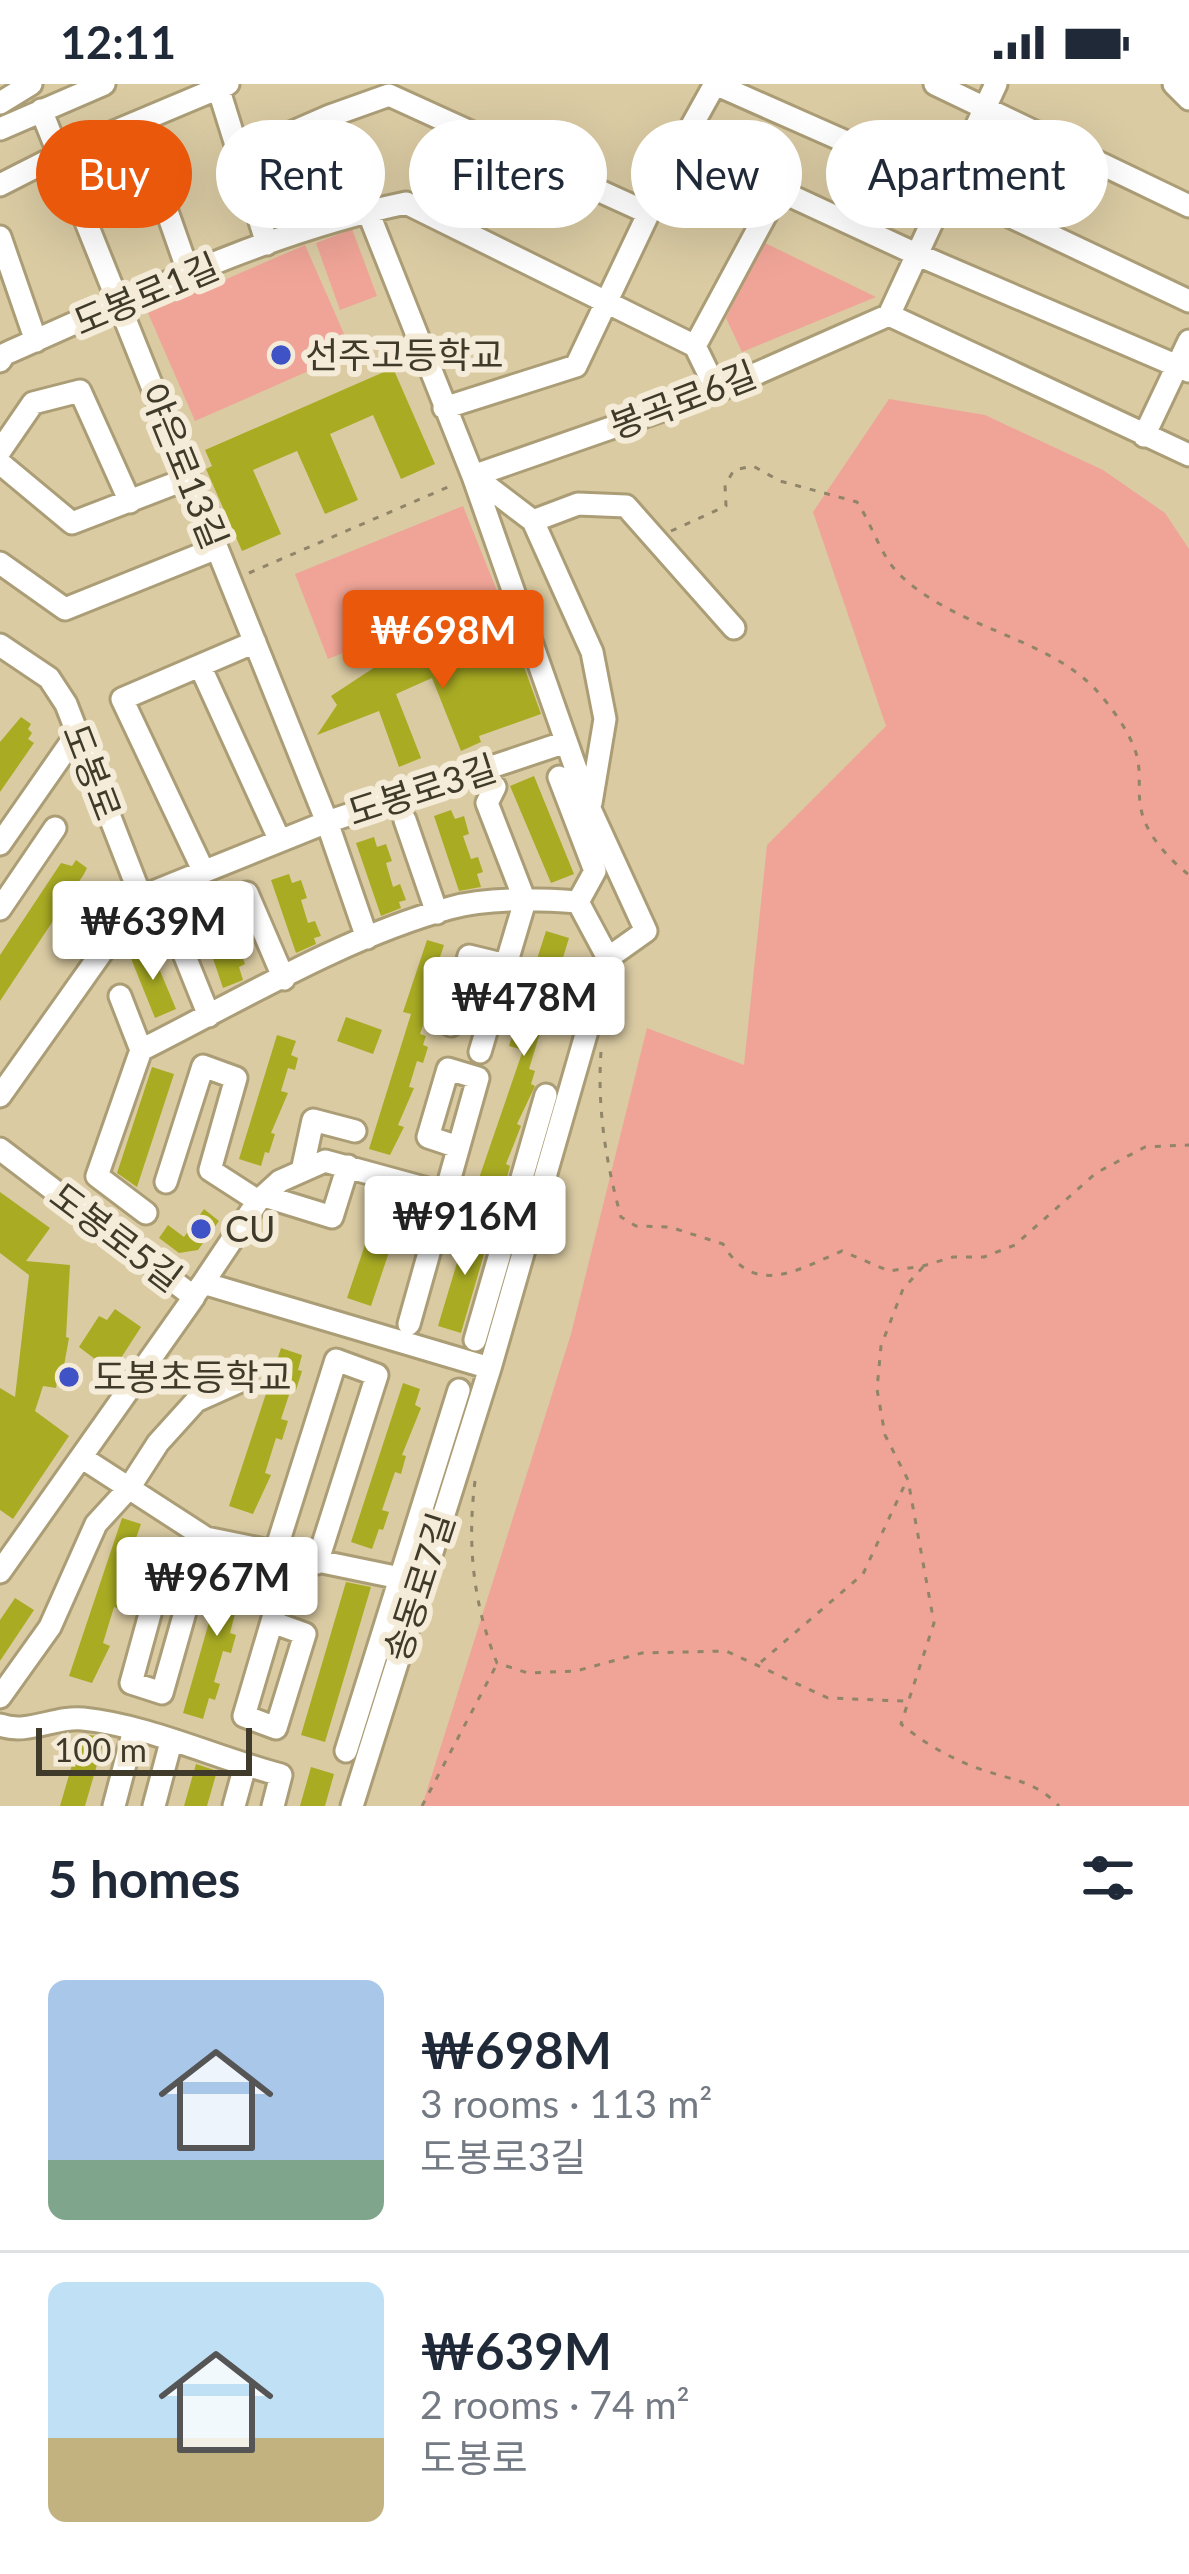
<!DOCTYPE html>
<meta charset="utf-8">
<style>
body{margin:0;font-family:Lato,"Noto Sans KR",sans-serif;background:#f2f2f3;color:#1f2937;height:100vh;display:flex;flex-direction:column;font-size:45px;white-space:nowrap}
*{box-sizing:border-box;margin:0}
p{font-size:39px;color:#747a83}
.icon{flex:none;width:66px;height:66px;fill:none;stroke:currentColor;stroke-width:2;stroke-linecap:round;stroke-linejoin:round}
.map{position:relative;height:1722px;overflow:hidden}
.drawer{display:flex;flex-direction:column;background:#fff;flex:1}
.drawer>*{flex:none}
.guide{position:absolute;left:36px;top:36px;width:1119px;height:108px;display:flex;gap:24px}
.scale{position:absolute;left:36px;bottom:30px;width:216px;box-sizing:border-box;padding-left:12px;border:6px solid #403a2a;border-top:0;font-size:33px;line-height:42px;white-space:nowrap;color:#403a2a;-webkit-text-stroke:9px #f4ecd8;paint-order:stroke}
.price{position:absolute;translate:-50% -102px;padding:0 27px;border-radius:12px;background:#fff;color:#222;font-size:39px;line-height:78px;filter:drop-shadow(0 3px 6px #0008)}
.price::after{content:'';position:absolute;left:50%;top:72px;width:36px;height:27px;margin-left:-18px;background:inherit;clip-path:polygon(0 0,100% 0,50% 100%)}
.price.selected{background:#ea580c;color:#fff}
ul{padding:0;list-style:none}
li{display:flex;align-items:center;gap:36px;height:300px;padding:0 48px}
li+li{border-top:3px solid #e0e1e3}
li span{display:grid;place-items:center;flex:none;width:336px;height:240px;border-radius:18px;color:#555}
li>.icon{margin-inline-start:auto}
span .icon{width:144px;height:144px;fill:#fffc;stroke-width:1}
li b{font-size:51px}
h2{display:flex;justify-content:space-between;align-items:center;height:144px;padding:0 48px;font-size:51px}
.pill{padding:0 42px;border-radius:54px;background:#fff;box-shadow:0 12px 48px #0002;font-size:42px;line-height:108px}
.pill.selected{background:#ea580c;color:#fff}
.status{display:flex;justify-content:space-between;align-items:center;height:84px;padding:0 60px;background:#fff;direction:ltr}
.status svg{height:33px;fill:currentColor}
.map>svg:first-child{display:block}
</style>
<div class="status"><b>12:11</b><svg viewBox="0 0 49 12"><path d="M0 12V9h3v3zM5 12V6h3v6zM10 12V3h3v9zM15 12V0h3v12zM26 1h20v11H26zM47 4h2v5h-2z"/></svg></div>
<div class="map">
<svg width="1189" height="1722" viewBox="0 0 1189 1722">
<rect width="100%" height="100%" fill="#dacba3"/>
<path fill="#efa497" d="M352 145 377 212 340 226 316 159Z
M763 158 876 213 742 268 726 234Z
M305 161 352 268 195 337 148 229Z
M889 315 985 331 1103 386 1165 429 1189 465V1722H422L571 1250 647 944 744 981 767 761 886 642 813 428Z
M463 422 497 507 328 575 295 490Z"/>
<path fill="#a9ac23" d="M393 284 435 380 401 395 373 331 330 350 358 416 325 430 297 367 253 386 281 450 242 467 206 385 212 382 205 366Z
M468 556 517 563 541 630 479 652 481 658 461 667 432 594 396 610 421 674 399 683 379 627 317 651 337 621 331 612 375 583 417 563Z
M21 633 31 640 28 645 32 649 28 655 34 659 0 708V658Z
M534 692 574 790 551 799 510 702Z
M451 726 455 735 464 732 469 750 463 752 471 775 478 773 483 788 477 790 481 803 459 807 434 732Z
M374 753 377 763 386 760 392 777 386 779 393 803 400 800 406 816 399 818 401 824 381 832 356 759Z
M76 776 87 784 84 790 0 917V871L61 779 72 782Z
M289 790 292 799 301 796 307 814 301 816 308 839 315 837 321 852 314 854 316 860 296 869 271 796Z
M214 818 217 828 226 825 232 842 225 844 233 868 240 865 245 880 239 883 243 896 223 904 196 824Z
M546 847 569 854 529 985 535 987 531 1000 535 1002 517 1040 521 1042 506 1080 510 1082 506 1097 502 1095 497 1108 476 1103 523 966 509 962Z
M427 856 444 861 440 873 446 874 420 950 426 952 423 961 428 963 423 979 417 977 409 1003 414 1004 398 1041 404 1043 390 1071 369 1065 411 930 403 928Z
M150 863 176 925 155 934 130 872Z
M346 933 382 946 373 970 337 957Z
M277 951 296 957 291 971 298 974 295 986 288 984 281 1007 288 1009 271 1049 275 1050 269 1069 265 1068 261 1082 239 1075Z
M152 983 174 990 137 1103 117 1089Z
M375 1106 398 1113 387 1147 395 1150 371 1222 347 1214 372 1140 365 1138Z
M0 1108 50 1144 26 1177 70 1181 66 1253 69 1254 61 1298H57L56 1304 43 1302 35 1327 69 1352 13 1435 0 1426V1304L15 1313 29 1191 0 1169Z
M204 1125 219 1137 198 1166 179 1169 159 1154 168 1141 184 1153Z
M469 1139 491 1146 461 1249 438 1242Z
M115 1225 141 1243 112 1288 79 1263 99 1232 107 1236Z
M281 1264 302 1271 298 1286 302 1287 296 1306 291 1305 281 1335 288 1337 282 1356 276 1354 265 1389 271 1391 253 1430 229 1422Z
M403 1299 420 1305 415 1321 421 1324 402 1371 406 1372 401 1390 395 1388 382 1426 389 1428 383 1446 379 1445 372 1465 351 1458Z
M122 1434 141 1440 135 1457 141 1458 135 1476 129 1474 119 1506 125 1508 120 1525 114 1523 103 1559 110 1562 92 1599 69 1592Z
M226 1479 250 1486 245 1500 251 1502 246 1521 238 1518 230 1549 236 1551 231 1569 223 1567 214 1598 220 1600 215 1616 209 1614 203 1635 183 1629Z
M346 1498 371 1503 325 1658 301 1651Z
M15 1514 34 1526 0 1577V1536Z
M81 1650 105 1653 85 1722H60Z
M196 1680 217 1687 207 1722H184Z
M311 1683 334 1690 325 1722H300Z"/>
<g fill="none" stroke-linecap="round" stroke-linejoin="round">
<g stroke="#ab9d76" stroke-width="27">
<path id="minor" d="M217 0 267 160
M715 0 946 102 1189 217
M935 0 1189 122
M1174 0 1189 15
M0 19 31 0
M41 26 327 738 367 854
M330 32 389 11 648 129
M136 39 189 190
M0 45 104 0
M681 61 916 170 1189 287
M240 71 330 32 473 392 590 725 646 847 608 874
M0 101 59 71 228 0
M0 153 36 257
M889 231 1189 371
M695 262 778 108
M0 277 5 270C135 213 266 148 406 119L695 262 717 307
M444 324 576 282 681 61 715 0
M1144 352 1189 257
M0 367 33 319 80 307 130 418
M0 379 72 439 189 394
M473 392 717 307 889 231 996 0
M474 392 533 437 592 568 605 635 591 719
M533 437 578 420 626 422 734 544
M0 479 65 525 217 464
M0 561 49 594 66 620 141 813 0 1012
M201 584 280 757
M559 693 595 787 578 818
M405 736 437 829
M0 760 76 651
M203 786 122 615 255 558
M247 809 284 895
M141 813 327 738 566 658
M0 825 55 744
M172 840 209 932
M120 912 141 966
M451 941 469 872 506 881
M480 968 525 817 487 719 495 703
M0 1065 194 1213 0 1488
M302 1087 313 1036 355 1047
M166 1098 203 982 236 994 210 1086 258 1117
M264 1112 332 1133 348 1082
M146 1129 97 1092 141 966C241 916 342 854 450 824 489 813 539 815 578 818
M203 1199 258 1117 280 1097 325 1077 512 1128
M196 1209 203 1199 490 1284
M409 1240 478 994 448 985 428 1053 458 1063
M475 1256 546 1011
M81 1373 206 1454 400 1494
M275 1469 336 1276 377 1291 317 1479
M196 1488 164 1479 131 1599 162 1609 206 1454
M272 1538 305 1550 276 1644 244 1632 291 1473
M0 1613 50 1543 96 1440 129 1404 158 1359 196 1317 245 1295
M0 1641C28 1651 55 1632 83 1635 150 1642 216 1674 281 1691L273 1722
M346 1667 459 1306
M114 1722 134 1646
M154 1722 171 1658
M234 1722 245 1682
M352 1722 490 1284 608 874 578 818"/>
</g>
<path stroke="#908569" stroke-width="3" stroke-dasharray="6 9" stroke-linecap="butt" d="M671 447 726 422 725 401 734 386 753 382 780 397 857 418C872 440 880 471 899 490 955 545 1048 553 1097 607 1112 624 1129 647 1136 669 1142 688 1137 706 1141 725 1146 751 1169 775 1189 791
M249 489 455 400
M601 968C597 1024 606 1079 621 1133L636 1142 670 1143 723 1160C754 1214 797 1186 842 1167L889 1187 923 1182 953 1173H984L1015 1161 1096 1089 1145 1063 1189 1061
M923 1183 903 1205 881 1262 877 1305 885 1351 908 1396 934 1539 901 1640C925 1660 953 1676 983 1686 1015 1697 1035 1697 1059 1722
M475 1397C467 1460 473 1520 497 1579L528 1589 576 1587 642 1569 726 1567 828 1614 904 1617
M761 1578 863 1490 906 1398
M422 1722 497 1580"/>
<use href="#minor" stroke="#fff" stroke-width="21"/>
</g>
<g fill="#3f53c6" stroke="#f4ecd8" stroke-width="4.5">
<circle cx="281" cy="271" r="12"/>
<circle cx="201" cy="1145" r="12"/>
<circle cx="69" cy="1293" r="12"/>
</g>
<g text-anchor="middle" stroke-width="12" stroke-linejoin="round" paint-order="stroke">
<g font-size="36" fill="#403a2a" stroke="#f4ecd8">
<text transform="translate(146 210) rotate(-23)" y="13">도봉로1길</text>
<text transform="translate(683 316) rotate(-21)" y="13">봉곡로6길</text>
<text transform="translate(184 382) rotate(68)" y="13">야은로13길</text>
<text transform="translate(92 688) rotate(69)" y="13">도봉로</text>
<text transform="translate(422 706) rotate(-18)" y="13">도봉로3길</text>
<text transform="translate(116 1153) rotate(37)" y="13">도봉로5길</text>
<text transform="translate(419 1503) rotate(-72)" y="13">송동로7길</text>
</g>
<g font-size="36" fill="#403a2a" stroke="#f4ecd8" text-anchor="start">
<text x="305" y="284">선주고등학교</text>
<text x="225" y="1158">CU</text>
<text x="93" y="1306">도봉초등학교</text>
</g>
</g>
</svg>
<div class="scale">100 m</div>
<b class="price selected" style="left:443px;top:608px">₩698M</b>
<b class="price" style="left:153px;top:899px">₩639M</b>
<b class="price" style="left:524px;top:975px">₩478M</b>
<b class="price" style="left:465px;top:1194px">₩916M</b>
<b class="price" style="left:217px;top:1555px">₩967M</b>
<div class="guide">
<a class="pill selected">Buy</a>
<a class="pill">Rent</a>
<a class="pill">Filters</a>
<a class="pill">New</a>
<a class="pill">Apartment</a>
</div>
</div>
<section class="drawer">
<h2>5 homes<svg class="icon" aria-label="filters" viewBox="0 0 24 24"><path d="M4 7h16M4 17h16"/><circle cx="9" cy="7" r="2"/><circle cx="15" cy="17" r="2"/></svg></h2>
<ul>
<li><span style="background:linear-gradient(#a9c7e8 75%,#7fa58c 0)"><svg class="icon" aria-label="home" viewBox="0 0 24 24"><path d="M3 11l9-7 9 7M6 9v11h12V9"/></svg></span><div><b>₩698M</b><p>3 rooms · 113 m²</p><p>도봉로3길</p></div></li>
<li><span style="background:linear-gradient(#bfe0f5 65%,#c2b280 0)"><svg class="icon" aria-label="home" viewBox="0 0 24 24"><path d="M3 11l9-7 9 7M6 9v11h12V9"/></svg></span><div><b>₩639M</b><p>2 rooms · 74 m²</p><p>도봉로</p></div></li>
</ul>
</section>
